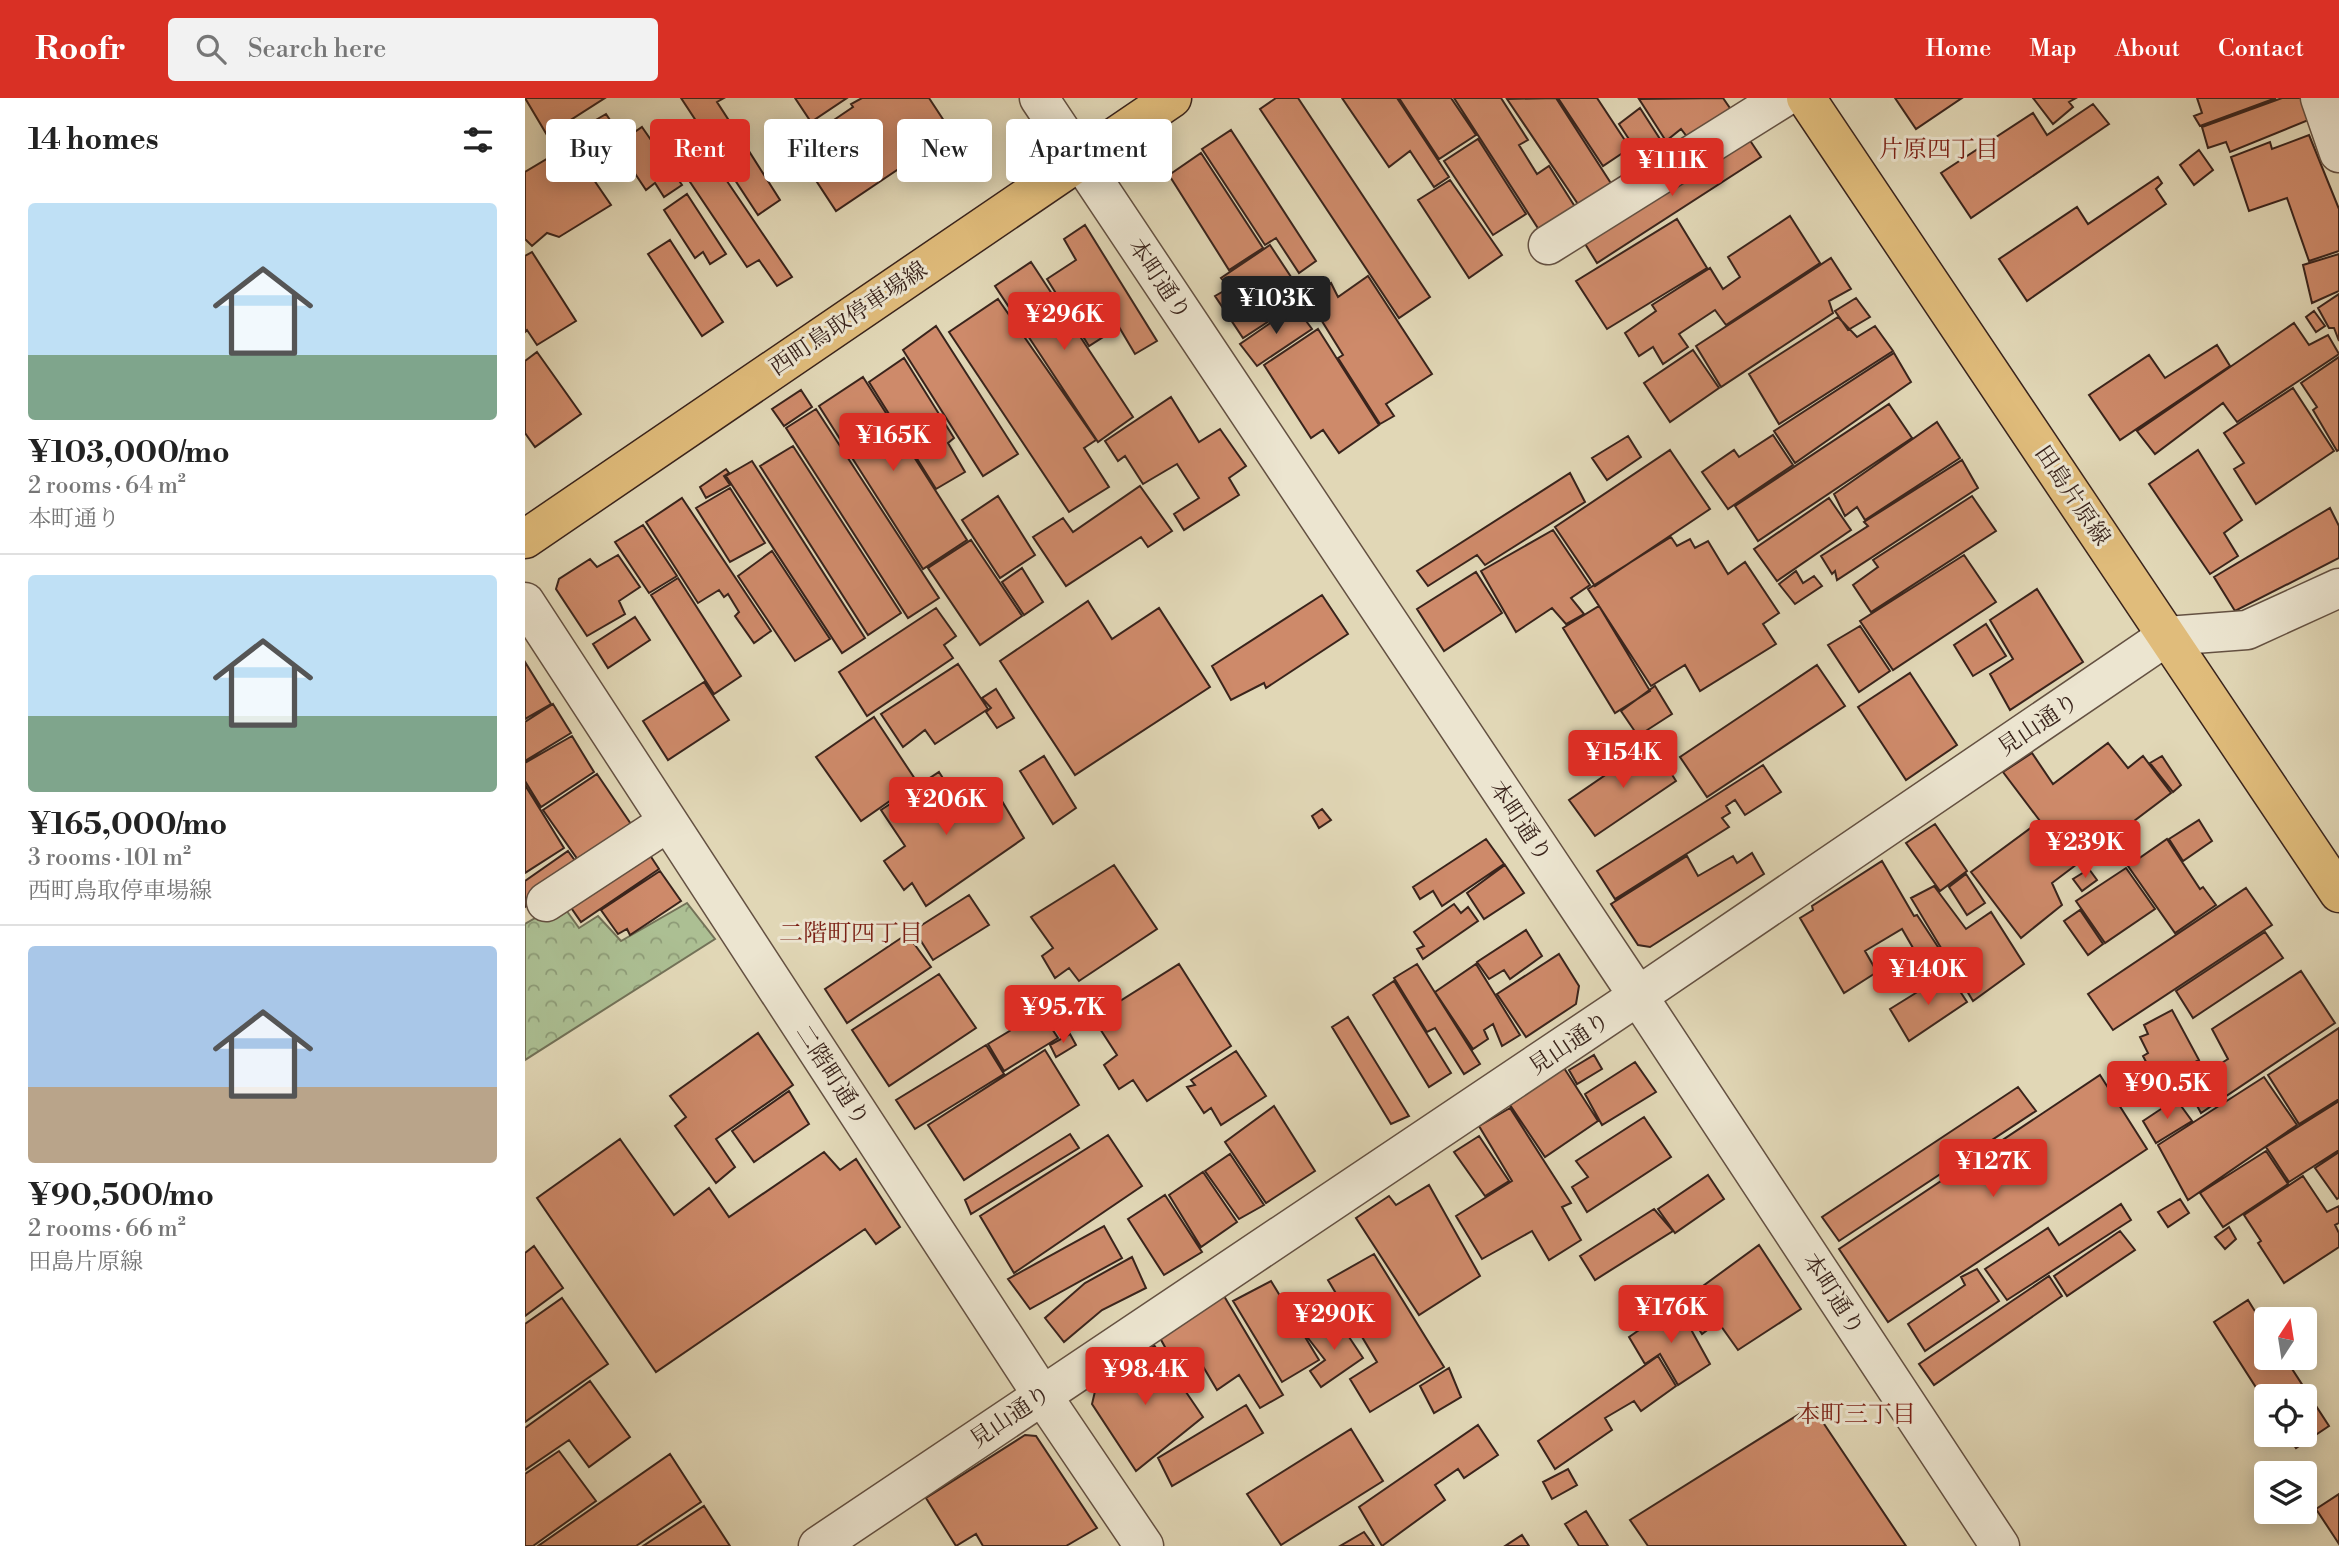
<!DOCTYPE html>
<meta charset="utf-8">
<style>
body{margin:0;font-family:"Libre Bodoni","Noto Serif JP",serif;background:#f2f2f2;color:#222;height:100vh;display:flex;flex-direction:column;font-size:26px;white-space:nowrap}
*{box-sizing:border-box;margin:0}
p{font-size:23px;color:#767676}
.icon{flex:none;width:38px;height:38px;fill:none;stroke:currentColor;stroke-width:2;stroke-linecap:round;stroke-linejoin:round}
.map{position:relative;flex:1;overflow:hidden}
.drawer{display:flex;flex-direction:column;background:#fff;width:525px}
.drawer>*{flex:none}
.guide{position:absolute;left:21px;top:21px;width:665px;height:63px;display:flex;gap:14px}
.needle{width:46px;rotate:12deg}
.fabs{position:absolute;left:1729px;top:1209px;display:grid;gap:14px}
.fabs a{display:grid;place-items:center;width:63px;height:63px;border-radius:7px;background:#fff;box-shadow:0 4px 18px #0003;font-size:35px}
.price{position:absolute;translate:-50% -60px;padding:0 16px;border-radius:7px;background:#d93025;color:#fff;font-size:23px;line-height:46px;filter:drop-shadow(0 2px 4px #0008)}
.price::after{content:'';position:absolute;left:50%;top:42px;width:21px;height:16px;margin-left:-10px;background:inherit;clip-path:polygon(0 0,100% 0,50% 100%)}
.price.current{background:#222;color:#fff}
ul{padding:0;list-style:none}
li{display:grid;align-content:center;gap:14px;height:371px;padding:0 28px}
li+li{border-top:2px solid #e0e0e0}
li span{display:grid;place-items:center;height:217px;border-radius:7px;color:#555}
li>.icon{margin-inline-start:auto}
span .icon{width:126px;height:126px;fill:#fffc;stroke-width:1}
li b{font-size:30px}
h2{display:flex;justify-content:space-between;align-items:center;height:84px;padding:0 28px;font-size:30px}
.tag{padding:0 24px;border-radius:7px;background:#fff;box-shadow:0 4px 18px #0003;font-size:24px;line-height:63px}
.tag.current{background:#d93025;color:#fff}
header{display:flex;align-items:center;gap:42px;box-sizing:border-box;height:98px;padding:0 35px;background:#d93025;color:#fff}
header strong{font-size:33px}
nav{display:flex;gap:38px;margin-inline-start:auto;font-size:24px}
.search{width:490px;height:63px;background:#f2f2f2;display:flex;align-items:center;gap:18px;box-sizing:border-box;padding:0 24px;border-radius:7px;color:#767676;font-size:26px}
main{display:flex;flex:1;min-height:0}
.map>svg:first-child{display:block}
</style>
<header>
<strong>Roofr</strong>
<div class="search"><svg class="icon" aria-label="search" viewBox="0 0 24 24"><circle cx="10" cy="10" r="6"/><path d="M15 15l6 6"/></svg>Search here</div>
<nav><a>Home</a><a>Map</a><a>About</a><a>Contact</a></nav>
</header>
<main>
<section class="drawer">
<h2>14 homes<svg class="icon" aria-label="filters" viewBox="0 0 24 24"><path d="M4 7h16M4 17h16"/><circle cx="9" cy="7" r="2"/><circle cx="15" cy="17" r="2"/></svg></h2>
<ul>
<li><span style="background:linear-gradient(#bfe0f5 70%,#7fa58c 0)"><svg class="icon" aria-label="home" viewBox="0 0 24 24"><path d="M3 11l9-7 9 7M6 9v11h12V9"/></svg></span><div><b>¥103,000/mo</b><p>2 rooms · 64 m²</p><p>本町通り</p></div></li>
<li><span style="background:linear-gradient(#bfe0f5 65%,#7fa58c 0)"><svg class="icon" aria-label="home" viewBox="0 0 24 24"><path d="M3 11l9-7 9 7M6 9v11h12V9"/></svg></span><div><b>¥165,000/mo</b><p>3 rooms · 101 m²</p><p>西町鳥取停車場線</p></div></li>
<li><span style="background:linear-gradient(#a9c7e8 65%,#b9a48a 0)"><svg class="icon" aria-label="home" viewBox="0 0 24 24"><path d="M3 11l9-7 9 7M6 9v11h12V9"/></svg></span><div><b>¥90,500/mo</b><p>2 rooms · 66 m²</p><p>田島片原線</p></div></li>
</ul>
</section>
<div class="map">
<svg width="1814" height="1448" viewBox="0 0 1814 1448">
<defs>
<pattern id="forest-crowns" width="20" height="18" patternUnits="userSpaceOnUse" patternTransform="scale(1.75)"><rect width="20" height="18" fill="#acbf93"/><path d="M2 6a3 3 0 1 1 6 0M12 15a3 3 0 1 1 6 0" fill="none" stroke="#8d9b77"/></pattern>
</defs>
<rect width="100%" height="100%" fill="#e1d7b6"/>
<filter id="stains"><feTurbulence type="fractalNoise" baseFrequency=".00286" numOctaves="4"/><feColorMatrix values="0 0 0 0 .2 0 0 0 0 .09 0 0 0 0 .02 0 0 0 .5 -.17"/></filter>
<radialGradient id="worn" r=".72"><stop offset=".6" stop-color="#630" stop-opacity="0"/><stop offset="1" stop-color="#630" stop-opacity=".3"/></radialGradient>
<path fill="url(#forest-crowns)" stroke="#737258" stroke-width="2" d="M36 805 54 830 73 818 96 843 162 805 190 841 0 962V826Z"/>
<path fill="#ce8a6a" stroke="#3a241c" stroke-width="2" d="M0 0H80L22 37Z
M156 0H199L192 4 214 38 202 45 211 58 222 50 255 102 233 117Z
M270 0H322L286 24Z
M337 0H404L427 35 311 113 269 49 328 9 326 6Z
M751 0H773L905 199 874 220 735 11Z
M817 0H872L924 79 909 89 885 53 864 69Z
M874 0H926L951 37 914 61Z
M929 0H976L1003 42 994 47 1012 76 1024 68 1054 115 1018 138Z
M1031 0 1089 90 1057 112 982 1Z
M1033 0H1072L1105 50 1078 68Z
M1198 0 1209 16 1166 44 1156 31 1141 43 1114 1Z
M1370 0H1437L1391 31Z
M1508 0H1551L1544 4 1548 9 1528 26Z
M1672 0H1751L1675 28 1669 18 1677 15Z
M1757 0H1779L1786 21 1705 54 1701 44 1683 50 1677 29Z
M1568 6 1584 26 1446 120 1416 75 1508 15 1522 37Z
M1115 10 1144 55 1123 70 1094 26Z
M81 16 93 34 80 41 69 23Z
M117 29 157 87 139 99 130 85 121 92 91 47Z
M166 30 267 179 252 188 234 162 222 169 157 72 169 65 151 40Z
M706 32 791 163 774 175 751 140 740 147 677 51Z
M1220 35 1236 59 1072 165 1057 141Z
M1784 37 1814 111V153L1784 163 1762 100 1724 113 1706 59 1745 44 1747 51Z
M953 41 1001 116 968 137 919 63Z
M45 47 86 107 34 139 22 135 7 148 0 141V74Z
M1674 52 1688 72 1669 87 1655 67Z
M676 55 738 150 704 172 644 77Z
M1633 79 1637 85 1631 91 1641 106 1502 203 1474 161 1552 109 1563 126Z
M925 82 977 157 944 180 893 102Z
M162 96 201 156 185 166 178 154 170 160 139 112Z
M1265 118 1295 165 1201 227 1190 212 1154 236 1163 249 1138 266 1128 249 1114 258 1100 235 1131 213 1127 207 1185 170 1198 191 1215 179 1203 159Z
M1152 121 1182 170 1082 231 1051 183Z
M560 127 632 243 610 256 594 229 564 248 522 181 551 162 539 141Z
M145 142 198 224 177 238 123 156Z
M745 147 774 191 755 205 761 212 718 240 690 198 704 190 696 180Z
M7 154 51 223 12 247 2 232 0 234V158Z
M1814 156V193L1787 205 1778 167Z
M1306 160 1326 191 1304 203 1308 215 1196 289 1171 248Z
M506 164 608 319 573 344 470 188Z
M843 178 907 276 861 306 869 318 855 326 813 260 818 257 782 199 806 185 813 199Z
M1814 196V243L1809 230H1804L1793 210Z
M1331 200 1345 219 1323 232 1310 213Z
M473 201 571 342 559 350 584 389 544 414 424 234Z
M770 208 787 231 732 268 715 246Z
M1789 213 1800 228 1791 234 1781 219Z
M1313 219 1332 239 1350 228 1368 253 1254 326 1224 276Z
M1769 225 1784 247 1803 237 1814 256 1712 324 1698 305 1630 356 1612 333Z
M411 228 493 356 458 378 378 252Z
M793 231 854 327 814 355 798 332 786 340 739 267Z
M1692 247 1705 268 1595 342 1564 297 1624 257 1640 280Z
M1168 252 1194 290 1145 324 1119 285Z
M12 254 56 316 10 349 0 335V263Z
M1369 255 1386 284 1270 365 1249 333Z
M1814 259V352L1812 353 1788 312 1792 309 1776 285Z
M379 260 429 340 423 345 440 374 411 391 344 284Z
M338 279 442 442 398 471 294 308Z
M1768 290 1809 353 1731 406 1709 371 1719 365 1699 335Z
M276 292 287 309 259 328 247 311Z
M646 299 674 344 695 331 721 368 704 380 714 397 659 432 649 416 674 400 652 366 618 386 600 358 593 363 580 343Z
M1364 306 1387 340 1233 443 1210 408Z
M291 311 414 500 383 520 261 330Z
M1412 324 1435 360 1340 422 1332 409 1320 418 1309 396Z
M1248 337 1268 367 1203 411 1177 374 1209 352 1214 359Z
M1103 338 1116 359 1082 382 1067 360Z
M268 348 376 515 343 537 235 368Z
M1145 352 1185 411 1070 488 1030 429Z
M1673 352 1717 422 1699 435 1713 458 1685 476 1624 386Z
M1437 362 1453 390 1312 482 1310 473 1307 476 1296 458 1343 428 1339 424Z
M227 363 340 540 317 555 201 378Z
M201 371 204 375 199 378 205 387 181 400 175 389Z
M1045 375 1060 404 960 467 952 457 903 488 892 473Z
M615 388 647 433 623 449 616 439 541 488 508 439 538 420 548 434Z
M205 390 240 445 205 464 171 410Z
M473 398 510 457 475 480 437 422Z
M1447 398 1471 433 1346 514 1328 487 1353 469 1348 462Z
M157 400 246 533 229 545 210 518 214 514 203 496 199 499 194 492 173 505 121 424Z
M1304 400 1326 432 1252 483 1229 451Z
M1805 410 1814 428V460L1710 513 1689 479Z
M118 427 152 478 124 495 90 444Z
M1028 432 1065 487 1046 500 1059 516 1041 526 1027 510 991 534 956 473Z
M1146 439 1152 448 1165 441 1170 450 1183 443 1203 476 1220 464 1254 515 1238 526 1251 546 1175 593 1160 567 1126 588 1063 491Z
M446 442 497 518 455 547 403 470Z
M247 453 305 541 270 563 213 478Z
M93 457 115 489 94 503 100 516 62 538 31 491 34 481 65 461 72 469Z
M1439 457 1471 504 1368 572 1335 523Z
M497 470 518 504 499 517 477 484Z
M1271 473 1278 485 1289 478 1297 488 1270 506 1254 486Z
M951 474 977 515 919 553 892 511Z
M153 480 216 578 189 596 126 497Z
M1512 491 1558 564 1485 612 1465 576 1488 561 1465 522Z
M797 497 823 536 741 590 739 585 706 602 687 568Z
M563 503 587 541 634 510 685 589 550 677 475 563Z
M1074 508 1125 593 1090 615 1038 530Z
M411 510 431 538 419 547 428 560 342 618 314 574Z
M110 519 125 542 83 570 68 546Z
M1461 526 1481 558 1448 578 1429 547Z
M1335 528 1365 573 1334 594 1303 547Z
M0 564 26 606 0 621Z
M433 566 463 611 410 646 400 632 378 649 356 616Z
M1292 567 1320 608 1182 699 1155 659Z
M1385 575 1432 647 1381 682 1333 609Z
M179 584 204 622 143 662 118 623Z
M1130 588 1147 616 1113 638 1096 613Z
M471 591 489 620 472 630 461 614 466 610 457 600Z
M28 606 46 635 0 663V624Z
M349 619 392 684 336 723 291 659Z
M47 638 69 674 16 709 0 683V665Z
M1127 645 1151 683 1070 738 1044 702Z
M1583 645 1603 670 1618 658 1646 695 1527 785 1537 807 1496 840 1446 774 1515 723 1478 674 1507 655 1528 686Z
M519 658 551 710 528 726 495 673Z
M1637 658 1656 687 1648 694 1625 665Z
M1238 667 1256 694 1220 717 1210 702 1201 708 1205 715 1197 720 1204 729 1090 801 1072 773Z
M414 674 437 710 468 688 499 740 401 808 387 785 379 792 359 763 380 748 356 712Z
M72 676 110 732 58 769 18 712Z
M0 687 39 750 0 775Z
M797 711 806 722 794 730 787 718Z
M1674 722 1687 743 1658 763 1644 741Z
M1410 726 1442 773 1415 793 1381 745Z
M961 741 979 766 917 808 908 793 895 801 888 789Z
M1642 741 1675 791 1678 789 1691 807 1650 835 1603 768Z
M117 745 134 771 56 824 40 801Z
M43 753 56 771 0 809V783Z
M1227 755 1239 776 1125 849 1113 847 1086 806 1162 758 1173 778 1208 758 1212 765Z
M1357 763 1389 818 1392 817 1413 849 1395 862 1377 831 1340 853 1352 874 1319 895 1275 820 1288 812 1287 808Z
M589 767 632 831 554 883 544 870 530 880 517 858 528 850 506 819Z
M980 767 999 795 959 821 942 795Z
M1601 770 1630 811 1580 845 1551 803Z
M1564 771 1572 782 1557 793 1548 781Z
M135 773 156 803 105 837 102 831 93 836 76 812Z
M1441 776 1460 805 1442 817 1424 789Z
M1409 788 1441 831 1466 814 1499 866 1448 903 1386 800Z
M1721 790 1747 827 1588 932 1563 896Z
M444 797 464 827 408 862 389 832Z
M929 806 936 815 943 809 953 823 898 861 892 851 899 848 889 834Z
M1555 812 1578 846 1563 857 1539 823Z
M1001 832 1017 858 985 881 979 872 964 881 952 864Z
M1740 834 1758 860 1668 920 1651 893Z
M382 836 406 869 322 925 300 891Z
M1034 856 1054 888 1051 906 1001 939 972 896Z
M654 866 706 948 622 1003 608 982 594 991 579 967 592 957 568 920Z
M892 866 955 966 939 976 910 930 902 934 869 880Z
M951 866 995 937 977 948 968 926 959 932 963 941 948 951 910 894Z
M1776 873 1810 925 1676 1015 1664 993 1692 980 1689 970 1703 961 1687 931Z
M1423 875 1442 904 1384 943 1365 911Z
M414 876 451 930 364 988 327 932Z
M869 883 926 975 904 989 848 897Z
M1647 912 1674 962 1632 985 1618 958 1623 955 1615 939 1623 936 1619 927Z
M516 914 533 940 479 973 463 946Z
M823 919 884 1018 866 1026 807 929Z
M1814 930V1001L1774 1026 1743 977Z
M233 935 268 987 191 1041 210 1069 191 1085 150 1028 161 1019 145 998Z
M545 936 551 947 531 959 525 947Z
M461 947 479 976 390 1031 371 1002Z
M520 952 554 1007 439 1082 403 1027Z
M711 953 741 998 696 1027 686 1010 679 1015 662 989 670 987 666 982Z
M1069 957 1077 971 1052 986 1044 972Z
M1110 964 1131 994 1077 1027 1060 996Z
M1039 970 1073 1023 1020 1059 985 1007Z
M1575 977 1622 1051 1363 1224 1314 1151Z
M1739 979 1772 1027 1663 1102 1633 1047Z
M1493 989 1511 1013 1314 1143 1297 1119Z
M264 993 284 1026 229 1064 207 1033Z
M1651 1001 1667 1023 1631 1045 1618 1023Z
M1814 1003V1052L1764 1084 1741 1049Z
M749 1008 790 1073 741 1105 700 1044Z
M985 1010 1046 1105 1037 1109 1056 1142 1024 1162 1007 1133 957 1161 931 1118 987 1083 954 1028Z
M1119 1019 1146 1059 1062 1114 1047 1089 1063 1079 1051 1063Z
M545 1036 554 1050 446 1116 440 1102Z
M583 1037 617 1088 489 1175 455 1118Z
M954 1038 984 1083 960 1098 929 1054Z
M95 1041 149 1117 184 1090 204 1119 299 1054 315 1072 331 1061 375 1129 351 1146 340 1131 131 1274 12 1100Z
M1741 1053 1763 1086 1698 1129 1675 1095Z
M1814 1054V1100L1812 1101 1790 1070Z
M705 1056 739 1107 714 1121 680 1073Z
M678 1074 712 1124 676 1149 644 1097Z
M1183 1077 1199 1101 1150 1135 1133 1111Z
M1778 1078 1802 1114 1814 1108V1125L1810 1127 1814 1135V1149L1759 1185 1733 1145 1736 1143 1719 1117Z
M904 1087 955 1178 894 1217 831 1120 864 1098 871 1107Z
M640 1097 677 1154 639 1177 603 1121Z
M1655 1101 1664 1115 1643 1129 1633 1114Z
M1596 1106 1606 1122 1482 1202 1460 1171 1523 1130 1534 1147Z
M1129 1111 1148 1133 1070 1182 1055 1158Z
M579 1128 597 1160 505 1211 483 1181Z
M1704 1129 1711 1141 1700 1151 1690 1139Z
M1595 1133 1610 1152 1542 1198 1529 1178Z
M1234 1147 1276 1211 1213 1252 1193 1224 1177 1236 1156 1204Z
M9 1148 38 1190 0 1218V1155Z
M849 1156 919 1269 845 1314 825 1281 852 1264 803 1182Z
M607 1159 621 1190 577 1212 539 1244 520 1220 560 1185Z
M1452 1171 1474 1203 1400 1253 1383 1226 1440 1187 1436 1179Z
M1524 1178 1537 1198 1409 1287 1394 1266Z
M746 1183 794 1262 757 1284 708 1203Z
M699 1198 758 1297 735 1310 714 1277 692 1292 670 1255 651 1269 635 1240Z
M37 1200 83 1266 0 1324V1226Z
M1723 1202 1741 1231V1260H1760L1804 1328 1771 1350 1762 1337H1780V1298H1741V1305L1689 1224Z
M1152 1206 1185 1266 1153 1287 1135 1256 1120 1266 1104 1239Z
M812 1221 838 1260 796 1289 785 1273 800 1262 783 1240Z
M629 1247 678 1319 611 1373 567 1306 571 1289Z
M1133 1258 1151 1288 1116 1313 1109 1303 1080 1320 1087 1332 1030 1371 1013 1343Z
M924 1270 936 1299 909 1315 895 1288Z
M65 1283 105 1339 64 1369 44 1342 0 1372V1330Z
M721 1307 738 1335 647 1388 633 1360Z
M1287 1308 1381 1448H1123L1105 1422Z
M953 1327 973 1357 939 1380 933 1371 910 1387 920 1402 857 1448 834 1409Z
M826 1331 858 1383 756 1447 722 1396Z
M500 1337 511 1338 572 1430 541 1448H458L451 1436 431 1448 401 1400Z
M34 1353 71 1403 8 1448H0V1376Z
M145 1356 176 1404 111 1448H13Z
M1043 1371 1052 1387 1027 1401 1018 1384Z
M1814 1396V1446L1791 1411Z
M179 1408 205 1448H118Z
M1061 1413 1083 1448H1054L1040 1426Z
M839 1434 849 1448H815Z
M997 1437 1004 1448H980Z"/>
<g fill="none" stroke-linecap="round" stroke-linejoin="round">
<g stroke="#645142" stroke-width="41">
<path id="minor" d="M514 0 1113 898 1475 1448
M1795 0 1814 55
M1023 147 1258 0
M0 504 517 1297 619 1448
M21 804 143 724
M293 1448 1113 898 1642 538 1722 532 1814 490"/>
</g>
<g stroke="#3a241c" stroke-width="41">
<path id="major" d="M1281 0 1814 795
M0 441 647 0"/>
</g>
<use href="#minor" stroke="#ece5d0" stroke-width="38"/>
<use href="#major" stroke="#e0bc7b" stroke-width="38"/>
</g>
<g text-anchor="middle" stroke-width="6" stroke-linejoin="round" paint-order="stroke">
<g font-size="23" fill="#3a241c" stroke="#ece5d0">
<text transform="translate(635 181) rotate(56)" y="8">本町通り</text>
<text transform="translate(323 220) rotate(-34)" y="8">西町鳥取停車場線</text>
<text transform="translate(1548 397) rotate(56)" y="8">田島片原線</text>
<text transform="translate(1513 626) rotate(-34)" y="8">見山通り</text>
<text transform="translate(996 723) rotate(56)" y="8">本町通り</text>
<text transform="translate(1044 945) rotate(-34)" y="8">見山通り</text>
<text transform="translate(308 977) rotate(57)" y="8">二階町通り</text>
<text transform="translate(1309 1196) rotate(57)" y="8">本町通り</text>
<text transform="translate(485 1318) rotate(-34)" y="8">見山通り</text>
</g>
<g font-size="24" fill="#7a1f14" stroke="#ece5d0">
<text x="1414" y="59">片原四丁目</text>
<text x="326" y="843">二階町四丁目</text>
<text x="1331" y="1324">本町三丁目</text>
</g>
</g>
<rect width="100%" height="100%" filter="url(#stains)"/>
<rect width="100%" height="100%" fill="url(#worn)"/>
</svg>
<div class="fabs">
<a><svg class="needle" viewBox="-14 -14 28 28"><path d="M0-13l5 13h-10z" fill="#e53935"/><path d="M0 13l5-13h-10z" fill="#767676"/></svg></a>
<a><svg class="icon" aria-label="locate" viewBox="0 0 24 24"><circle cx="12" cy="12" r="6"/><path d="M12 2v4M12 18v4M2 12h4M18 12h4"/></svg></a>
<a><svg class="icon" aria-label="layers" viewBox="0 0 24 24"><path d="M12 4l9 5-9 5-9-5zM3 14l9 5 9-5"/></svg></a>
</div>
<b class="price" style="left:1147px;top:100px">¥111K</b>
<b class="price current" style="left:751px;top:238px">¥103K</b>
<b class="price" style="left:539px;top:254px">¥296K</b>
<b class="price" style="left:368px;top:375px">¥165K</b>
<b class="price" style="left:1098px;top:692px">¥154K</b>
<b class="price" style="left:421px;top:739px">¥206K</b>
<b class="price" style="left:1560px;top:782px">¥239K</b>
<b class="price" style="left:1403px;top:909px">¥140K</b>
<b class="price" style="left:538px;top:947px">¥95.7K</b>
<b class="price" style="left:1642px;top:1023px">¥90.5K</b>
<b class="price" style="left:1468px;top:1101px">¥127K</b>
<b class="price" style="left:1146px;top:1247px">¥176K</b>
<b class="price" style="left:809px;top:1254px">¥290K</b>
<b class="price" style="left:620px;top:1309px">¥98.4K</b>
<div class="guide">
<a class="tag">Buy</a>
<a class="tag current">Rent</a>
<a class="tag">Filters</a>
<a class="tag">New</a>
<a class="tag">Apartment</a>
</div>
</div>
</main>
